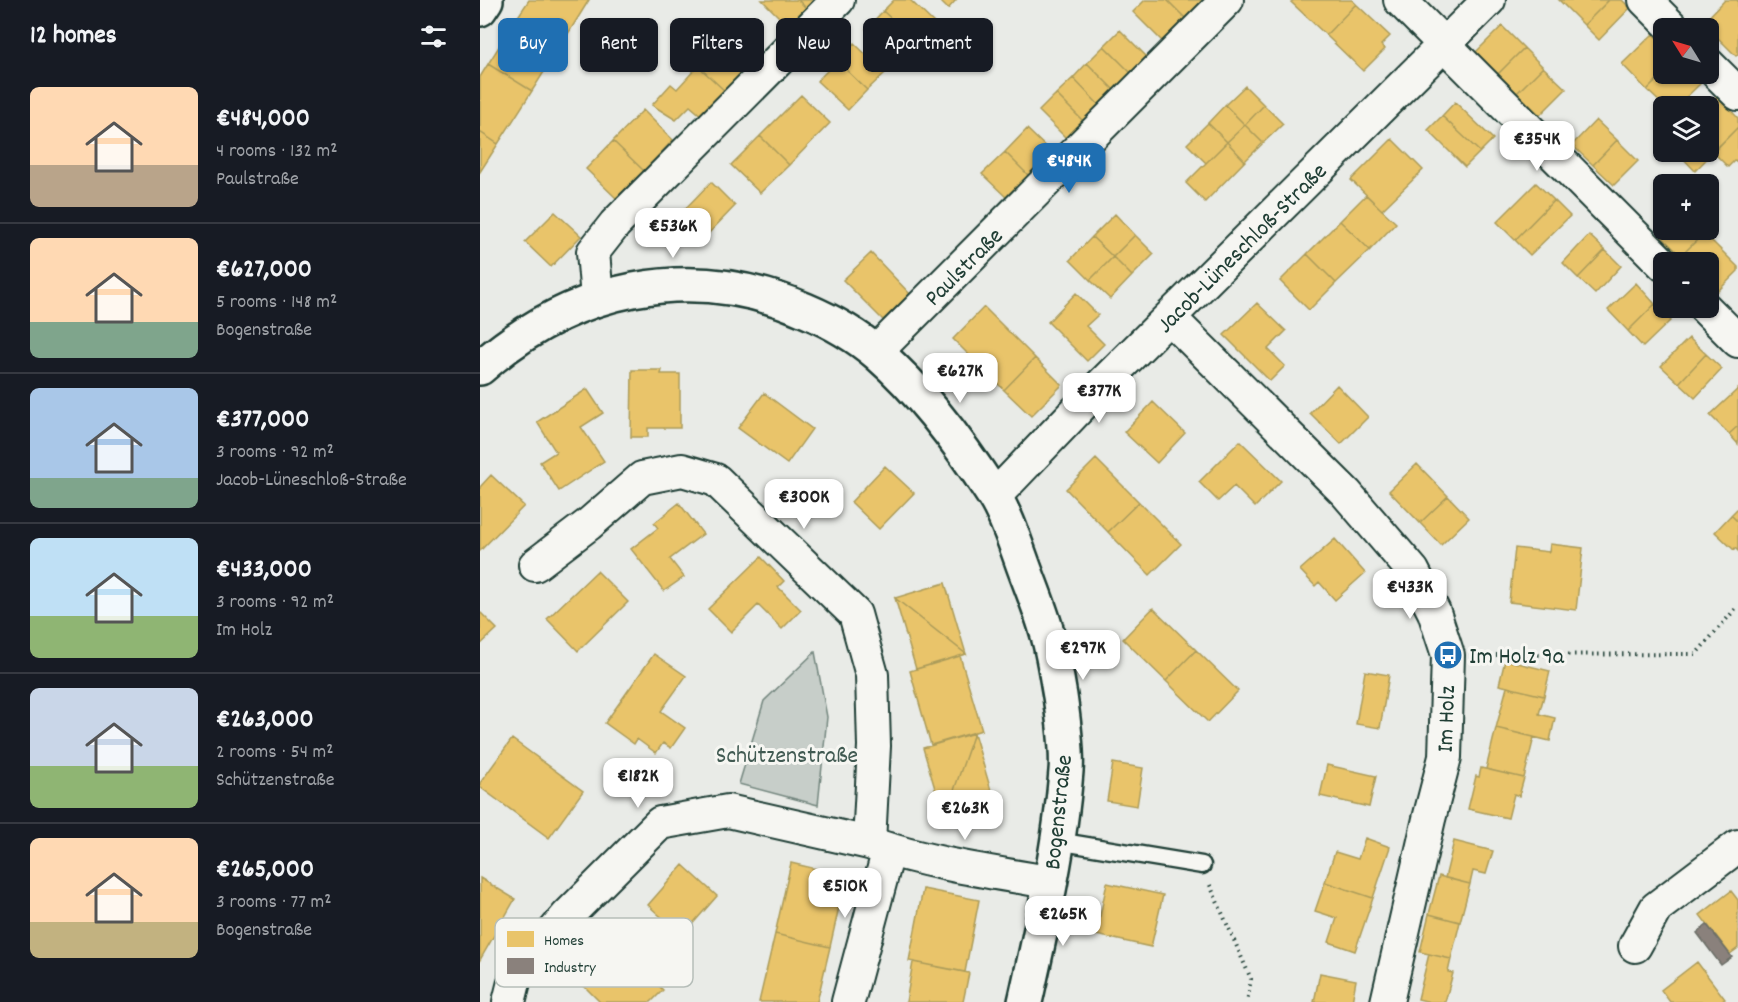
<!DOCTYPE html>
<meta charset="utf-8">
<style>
body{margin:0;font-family:Dekko,sans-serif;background:#242831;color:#f1f3f6;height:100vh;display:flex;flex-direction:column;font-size:22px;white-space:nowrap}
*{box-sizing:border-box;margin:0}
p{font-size:20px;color:#9ea1a6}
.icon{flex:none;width:33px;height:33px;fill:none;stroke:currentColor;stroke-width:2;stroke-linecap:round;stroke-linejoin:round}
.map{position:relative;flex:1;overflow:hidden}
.panel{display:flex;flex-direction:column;background:#171b24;width:480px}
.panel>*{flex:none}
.hud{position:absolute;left:18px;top:18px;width:570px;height:54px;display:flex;gap:12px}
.needle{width:39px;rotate:307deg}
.fabs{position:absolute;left:1173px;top:18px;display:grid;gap:12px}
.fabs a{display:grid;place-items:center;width:66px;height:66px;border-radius:9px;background:#171b24;box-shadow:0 2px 4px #0004;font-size:30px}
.price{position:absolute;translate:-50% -51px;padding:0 14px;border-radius:12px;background:#fff;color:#222;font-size:20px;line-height:39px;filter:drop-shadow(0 2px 3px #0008)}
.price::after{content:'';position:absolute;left:50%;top:36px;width:18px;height:14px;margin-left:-9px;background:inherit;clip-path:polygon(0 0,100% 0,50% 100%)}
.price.on{background:#1f6fb2;color:#fff}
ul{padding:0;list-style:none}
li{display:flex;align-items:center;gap:18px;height:150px;padding:0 30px}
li+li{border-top:2px solid #363941}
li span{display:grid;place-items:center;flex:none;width:168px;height:120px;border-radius:9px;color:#555}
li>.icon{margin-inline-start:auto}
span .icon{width:72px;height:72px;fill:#fffc;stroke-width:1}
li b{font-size:26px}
h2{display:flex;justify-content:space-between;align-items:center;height:72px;padding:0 30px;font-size:26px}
.tag{padding:0 21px;border-radius:9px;background:#171b24;box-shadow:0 2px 4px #0004;font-size:21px;line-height:54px}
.tag.on{background:#1f6fb2;color:#fff}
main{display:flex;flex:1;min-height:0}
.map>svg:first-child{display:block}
</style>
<main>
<section class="panel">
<h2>12 homes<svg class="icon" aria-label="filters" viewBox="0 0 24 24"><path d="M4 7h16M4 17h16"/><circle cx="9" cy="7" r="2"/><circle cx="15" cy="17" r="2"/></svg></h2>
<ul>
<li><span style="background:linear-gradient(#ffd9b3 65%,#b9a48a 0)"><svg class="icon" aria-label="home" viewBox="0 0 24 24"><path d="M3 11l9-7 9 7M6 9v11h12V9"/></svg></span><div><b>€484,000</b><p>4 rooms · 132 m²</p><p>Paulstraße</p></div></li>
<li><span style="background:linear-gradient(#ffd9b3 70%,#7fa58c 0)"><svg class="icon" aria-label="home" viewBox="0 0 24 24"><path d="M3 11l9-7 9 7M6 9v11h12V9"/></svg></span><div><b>€627,000</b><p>5 rooms · 148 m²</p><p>Bogenstraße</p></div></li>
<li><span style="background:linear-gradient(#a9c7e8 75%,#7fa58c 0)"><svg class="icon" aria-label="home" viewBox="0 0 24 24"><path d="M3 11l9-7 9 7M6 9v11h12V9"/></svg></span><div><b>€377,000</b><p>3 rooms · 92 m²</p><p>Jacob-Lüneschloß-Straße</p></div></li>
<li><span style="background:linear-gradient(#bfe0f5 65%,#8fb573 0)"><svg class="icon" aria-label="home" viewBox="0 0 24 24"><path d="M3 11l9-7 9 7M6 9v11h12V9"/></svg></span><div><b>€433,000</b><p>3 rooms · 92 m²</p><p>Im Holz</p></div></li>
<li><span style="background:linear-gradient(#c9d6e8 65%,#8fb573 0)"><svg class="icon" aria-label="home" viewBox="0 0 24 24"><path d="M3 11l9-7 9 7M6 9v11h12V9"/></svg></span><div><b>€263,000</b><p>2 rooms · 54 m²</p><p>Schützenstraße</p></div></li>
<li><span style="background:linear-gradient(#ffd9b3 70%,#c2b280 0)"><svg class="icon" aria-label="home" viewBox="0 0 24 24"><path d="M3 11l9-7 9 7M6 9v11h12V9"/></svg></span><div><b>€265,000</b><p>3 rooms · 77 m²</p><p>Bogenstraße</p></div></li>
</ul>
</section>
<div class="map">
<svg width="1258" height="1002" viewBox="0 0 1258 1002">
<rect width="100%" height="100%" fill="#e9ebe7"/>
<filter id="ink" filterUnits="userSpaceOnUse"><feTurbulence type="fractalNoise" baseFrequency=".0167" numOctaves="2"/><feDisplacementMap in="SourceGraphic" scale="12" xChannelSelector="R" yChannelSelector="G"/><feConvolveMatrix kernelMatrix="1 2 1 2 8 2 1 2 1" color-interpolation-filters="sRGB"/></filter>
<g filter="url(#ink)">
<path fill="#c7cec9" stroke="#73867e" stroke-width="1.5" d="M335 652 347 717 338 805 259 784 284 701Z"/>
<path fill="#e9c46a" stroke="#ac9c5a" stroke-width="1.5" d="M49 0H109L81 45 37 18Z
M282 0H318L326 8 308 26Z
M318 0H334L326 8Z
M414 0H430L454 23 436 42 403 11Z
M459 0H476L468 9Z
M665 0H687L708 21 685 44 653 12Z
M687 0H729L708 21Z
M814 0H872L876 4 846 35 811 2Z
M1079 0H1129L1104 25Z
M1129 0H1142L1150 8 1119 40 1104 25Z
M1245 0H1258V54L1256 56 1223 23Z
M876 4 910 36 901 45 905 49 883 71 846 35Z
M403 11 436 42 418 60 386 29Z
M37 18 81 45 52 91 8 64Z
M1022 26 1044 48 1018 74 996 52Z
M640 30 667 57 651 73 624 46Z
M244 32 275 61 246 92 218 66 232 51 229 49Z
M1173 34 1184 45V73L1167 90 1142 64Z
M374 43 405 73 387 90 357 61Z
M624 46 651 73 634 90 607 63Z
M1044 48 1063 67 1037 93 1018 74Z
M357 61 387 90 368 110 337 81Z
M607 63 634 90 619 105 593 78Z
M8 64 52 91 18 144 0 132V77Z
M218 66 246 92 223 117 210 106 196 120 172 105 191 84 197 89Z
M1063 67 1086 89 1060 115 1037 93Z
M1184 73 1212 74 1221 83 1197 106H1184L1167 90Z
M593 78 619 105 603 121 576 94Z
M765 86 784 105 765 125 745 105Z
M576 94 603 121 586 138 559 111Z
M321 95 350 123 309 165 280 136Z
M1237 96 1258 118V127L1215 171 1200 155 1203 152H1228V106H1226Z
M975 102 1013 139 1000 152 962 116Z
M745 105 765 125 747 142 728 123Z
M784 105 803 124 783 143 765 125Z
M163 110 193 140 164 171 133 141Z
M962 116 1000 152 985 167 948 130Z
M1116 120 1137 140 1113 165 1092 145Z
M728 123 747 142 726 163 707 144Z
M765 125 783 143 765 161 747 142Z
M1258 127V163L1255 160 1248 167 1233 152Z
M547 129 573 154 550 177 525 152Z
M0 132 18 144 0 172Z
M280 136 309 165 280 193 251 165Z
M912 139 943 170 902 210 871 180Z
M1137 140 1158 161 1134 185 1113 165Z
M133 141 164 171 136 198 106 169Z
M747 142 765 161 725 202 706 183Z
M525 152 550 177 528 199 502 174Z
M231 182 255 206 228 234 204 210Z
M1056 183 1074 200 1035 240 1017 222Z
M886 195 916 223 890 250 860 221Z
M1074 200 1090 216 1050 255 1035 240Z
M75 212 101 236 71 267 45 242Z
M635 214 655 235 633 257 612 237Z
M860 221 890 250 856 283 827 254Z
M1190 230H1221L1224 233 1201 256 1182 237Z
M1224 233 1258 267V271L1237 292 1228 283V262H1208L1201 256Z
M655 235 674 254 652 276 633 257Z
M1109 235 1125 250 1098 278 1083 263Z
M612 237 633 257 610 280 590 260Z
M1125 250 1141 266 1115 294 1098 278Z
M391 253 430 294 403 320 363 280Z
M827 254 856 283 829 310 800 281Z
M633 257 652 276 630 299 610 280Z
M1156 283 1175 304 1148 331 1128 310Z
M596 293 618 315 606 326 624 344 607 361 568 322Z
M777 303 806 331 788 349 805 366 790 381 744 335Z
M1175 304 1191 320 1163 347 1148 331Z
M504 307 555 358 524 390 473 339Z
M1209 338 1226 354 1199 383 1181 366Z
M1226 354 1242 369 1215 398 1199 383Z
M555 358 582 385 551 416 524 390Z
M152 370H182L181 374H200V428H168V437H151Z
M857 385 888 417 861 444 830 413Z
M107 389 123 413 101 427 124 461 79 491 60 462 76 452 57 422Z
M1258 389V426L1249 434 1230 415Z
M284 393 332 429 307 464 258 428Z
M673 402 705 433 677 463 644 432Z
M1258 426V444L1249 434Z
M760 441 801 481 775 507 754 486 738 501 719 482Z
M616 459 659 502 628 532 586 489Z
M937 464 968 496 940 523 909 491Z
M405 466 434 493 399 529 371 502Z
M11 475 44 506 0 551V487Z
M968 496 989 518 961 545 940 523Z
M659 502 701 544 670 575 628 532Z
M199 503 223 534 190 559 204 577 184 591 151 549 178 528 174 523Z
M1258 508V522L1251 515Z
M1251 515 1258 522V551L1255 548 1254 550 1235 532Z
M855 539 885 573 855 600 839 582 835 586 820 570Z
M1070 544 1103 548 1096 610 1029 602 1035 548 1069 552Z
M281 557 304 581 298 587 321 610 302 629 278 605 251 632 228 609Z
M117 571 148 602 98 651 67 619Z
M465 583 486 654 415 598Z
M415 598 486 654 436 669Z
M673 608 716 650 686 681 643 639Z
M0 612 17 629 0 645Z
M716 650 758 691 728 722 686 681Z
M174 654 206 676 181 711 205 728 191 748 183 743 176 753 157 739 154 744 125 723Z
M480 656 502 730 451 745 430 671Z
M1025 660 1070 671 1064 696 1019 685Z
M885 671 909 675 900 728 876 724Z
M1027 687 1064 696 1059 714 1075 718 1070 741 1016 728Z
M1016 728 1054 737 1044 778 1006 769Z
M494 733 464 819 443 748Z
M494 733 515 804 464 819Z
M32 739 103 791 69 838 0 787V783Z
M633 763 663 768 657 806 627 801Z
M847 765 896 776 889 807 840 796Z
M1001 768 1044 778 1039 796 1034 794 1028 818 988 809 996 776 999 777Z
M885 838 910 847 893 898 845 882 855 852 878 859Z
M974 841 1013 851 1006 874 993 871 990 884 965 878Z
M311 863 366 876 350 947 295 934Z
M203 865 237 896 202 936 168 905Z
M959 876 990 884 980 922 949 914Z
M0 878 35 899 0 960Z
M845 882 893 898 875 951 849 942 857 918 835 911Z
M627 883 683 895 671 947 616 935Z
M443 889 499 900 485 972 429 961Z
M1251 891 1258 900V948L1250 954 1220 915Z
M949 914 980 922 971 959 940 952Z
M295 934 350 947 337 1002H279Z
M134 941 163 970V976L170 977 183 990 171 1002H120L96 978Z
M949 954 971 959 968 972 973 973 965 1002H950L938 999Z
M433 962 489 973 483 1002H426Z
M1217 962 1245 999 1241 1002H1190L1181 990Z
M840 973 876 980 872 1002H834Z"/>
<path fill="#8a817c" stroke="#6a6d66" stroke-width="1.5" d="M1227 925 1252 957 1241 965 1217 933Z"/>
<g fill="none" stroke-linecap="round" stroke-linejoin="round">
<g stroke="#1f3d34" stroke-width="21">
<path id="service" d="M577 841 722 865"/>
</g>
<g stroke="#1f3d34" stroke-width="36">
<path id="minor" d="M920 0 1184 265
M1165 0 1193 28
M1228 64 1258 94
M117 298 113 252 135 224 358 0
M1225 308 1258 341
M690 318 866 493 933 571 954 612 968 655 965 757 949 819 907 1002
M396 352 747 0
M514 497 623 383 1009 0
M55 565 109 524 162 478 202 470 236 480 375 614 392 675 394 746 389 843
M1155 946 1176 908 1258 846
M29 1002 35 978 87 916 180 823 248 811 389 843C447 863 509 872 569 882
M368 1002 409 849"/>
</g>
<g stroke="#1f3d34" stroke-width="38">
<path id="secondary" d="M0 9 6 0
M0 368C92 287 210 260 325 310 351 321 376 335 398 354 443 393 482 446 514 496 526 515 533 537 541 559 549 582 559 605 566 629 573 650 576 674 580 696 583 717 588 751 586 771 580 848 562 926 545 1002"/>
</g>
<path stroke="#1f3d34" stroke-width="4" stroke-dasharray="1.5 4.5" stroke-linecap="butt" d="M998 655 1216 654 1258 606
M730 885 771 979 767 1002"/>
<use href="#service" stroke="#f6f6f2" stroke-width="16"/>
<use href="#minor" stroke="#f6f6f2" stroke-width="32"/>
<use href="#secondary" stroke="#f6f6f2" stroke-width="33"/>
</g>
</g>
<defs>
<g id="bus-disc" transform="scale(1.5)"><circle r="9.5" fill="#1f6fb2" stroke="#f6f6f2"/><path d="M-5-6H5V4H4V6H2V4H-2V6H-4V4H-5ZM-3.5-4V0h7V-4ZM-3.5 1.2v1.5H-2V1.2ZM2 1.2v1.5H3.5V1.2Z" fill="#fff"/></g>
</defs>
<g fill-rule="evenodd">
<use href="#bus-disc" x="968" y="655"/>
</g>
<g text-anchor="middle" stroke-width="6" stroke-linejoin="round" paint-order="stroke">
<g font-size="24" fill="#1f3d34" stroke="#f6f6f2">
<text transform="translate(761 247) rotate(-45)" y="8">Jacob-Lüneschloß-Straße</text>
<text transform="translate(483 266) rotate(-45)" y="8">Paulstraße</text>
<text transform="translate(965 719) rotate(-88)" y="8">Im Holz</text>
<text transform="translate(577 812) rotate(-84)" y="8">Bogenstraße</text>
</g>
<g font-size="24" fill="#1f3d34" stroke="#f6f6f2" text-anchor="start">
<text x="989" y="663">Im Holz 9a</text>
</g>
<g font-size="24" fill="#415a52" stroke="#f6f6f2">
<text x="307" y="762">Schützenstraße</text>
</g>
</g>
<rect x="15" y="918" width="198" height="69" rx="9" fill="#f6f6f2" stroke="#b6beb9" stroke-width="1.5"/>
<rect x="27" y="931" width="27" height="16" fill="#e9c46a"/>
<rect x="27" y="958" width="27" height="16" fill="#8a817c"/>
<g font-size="16" fill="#1f3d34">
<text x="64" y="945">Homes</text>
<text x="64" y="972">Industry</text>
</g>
</svg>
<div class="fabs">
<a><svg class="needle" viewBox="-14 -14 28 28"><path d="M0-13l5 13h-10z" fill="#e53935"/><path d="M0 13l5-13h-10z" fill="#9ea1a6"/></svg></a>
<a><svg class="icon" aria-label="layers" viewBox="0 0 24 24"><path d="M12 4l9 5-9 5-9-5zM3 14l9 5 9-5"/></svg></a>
<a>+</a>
<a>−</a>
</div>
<b class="price" style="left:1057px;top:172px">€354K</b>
<b class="price on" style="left:589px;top:194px">€484K</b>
<b class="price" style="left:193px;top:259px">€536K</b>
<b class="price" style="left:480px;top:404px">€627K</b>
<b class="price" style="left:619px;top:424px">€377K</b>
<b class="price" style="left:324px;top:530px">€300K</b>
<b class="price" style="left:930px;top:620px">€433K</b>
<b class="price" style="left:603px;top:681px">€297K</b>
<b class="price" style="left:158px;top:809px">€182K</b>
<b class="price" style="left:485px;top:841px">€263K</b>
<b class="price" style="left:365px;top:919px">€510K</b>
<b class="price" style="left:583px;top:947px">€265K</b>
<div class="hud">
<a class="tag on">Buy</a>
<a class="tag">Rent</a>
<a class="tag">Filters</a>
<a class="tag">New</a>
<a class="tag">Apartment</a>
</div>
</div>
</main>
